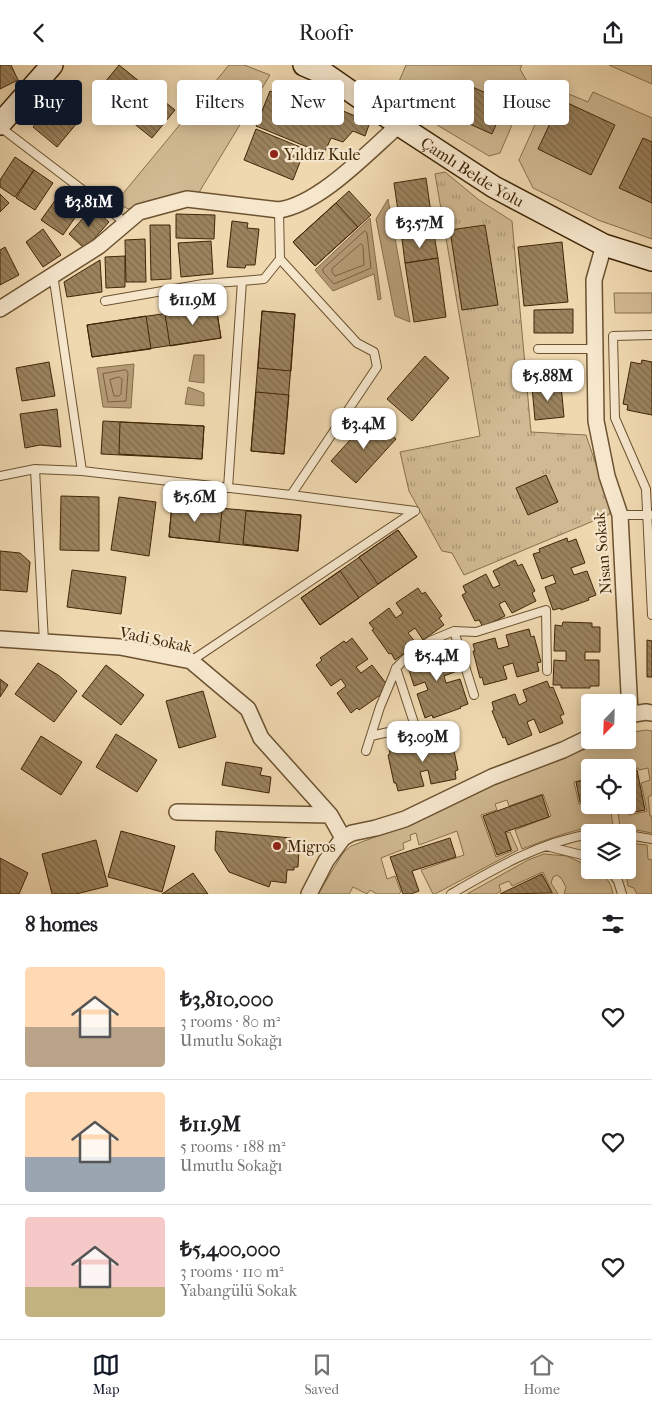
<!DOCTYPE html>
<meta charset="utf-8">
<style>
body{margin:0;font-family:"IM FELL French Canon",serif;background:#f6f6f6;color:#202124;height:100vh;display:flex;flex-direction:column;font-size:19px;white-space:nowrap}
*{box-sizing:border-box;margin:0}
p{font-size:16px;color:#757577}
.icon{flex:none;width:28px;height:28px;fill:none;stroke:currentColor;stroke-width:2;stroke-linecap:round;stroke-linejoin:round}
.map{position:relative;height:829px;overflow:hidden}
.side{display:flex;flex-direction:column;background:#fff;flex:1}
.side>*{flex:none}
.hud{position:absolute;left:15px;top:15px;width:622px;height:45px;display:flex;gap:10px}
.needle{width:32px;rotate:203deg}
.controls{position:absolute;left:581px;top:629px;display:grid;gap:10px}
.controls a{display:grid;place-items:center;width:55px;height:55px;border-radius:5px;background:#fff;box-shadow:0 2px 12px #0003;font-size:25px}
.price{position:absolute;translate:-50% -42px;padding:0 11px;border-radius:10px;background:#fff;color:#222;font-size:16px;line-height:32px;filter:drop-shadow(0 1px 2px #0008)}
.price::after{content:'';position:absolute;left:50%;top:30px;width:15px;height:11px;margin-left:-8px;background:inherit;clip-path:polygon(0 0,100% 0,50% 100%)}
.price.active{background:#111827;color:#fff}
ul{padding:0;list-style:none}
li{display:flex;align-items:center;gap:15px;height:125px;padding:0 25px}
li+li{border-top:1px solid #e0e0e0}
li span{display:grid;place-items:center;flex:none;width:140px;height:100px;border-radius:5px;color:#555}
li>.icon{margin-inline-start:auto}
span .icon{width:60px;height:60px;fill:#fffc;stroke-width:1}
li b{font-size:21px}
h2{display:flex;justify-content:space-between;align-items:center;height:60px;padding:0 25px;font-size:21px}
.chip{padding:0 18px;border-radius:5px;background:#fff;box-shadow:0 2px 12px #0003;font-size:18px;line-height:45px}
.chip.active{background:#111827;color:#fff}
header{display:flex;justify-content:space-between;align-items:center;height:65px;padding:0 25px;background:#fff;font-size:22px;font-weight:600}
.tabs{display:flex;justify-content:space-around;align-items:center;height:70px;border-top:1px solid #e0e0e0;background:#fff;font-size:14px;color:#757577}
.tabs a{display:grid;justify-items:center;gap:2px}
.tabs .active{color:#111827}
.map>svg:first-child{display:block}
</style>
<header><svg class="icon" aria-label="back" viewBox="0 0 24 24"><path d="M15 5l-7 7 7 7"/></svg>Roofr<svg class="icon" aria-label="share" viewBox="0 0 24 24"><path d="M12 15V3M7 8l5-5 5 5M5 13v7h14v-7"/></svg></header>
<div class="map">
<svg width="652" height="829" viewBox="0 0 652 829">
<defs>
<pattern id="park-tufts" width="24" height="20" patternUnits="userSpaceOnUse" patternTransform="scale(1.25)"><rect width="24" height="20" fill="#d1ba93"/><path d="M3 7l-1-3M5 7V3M7 7l1-3M15 17l-1-3M17 17v-4M19 17l1-3" fill="none" stroke="#ab9776"/></pattern>
<pattern id="building-back-hatch" width="6" height="6" patternUnits="userSpaceOnUse" patternTransform="scale(1.25)"><rect width="6" height="6" fill="#9b835e"/><path d="M-1 5l2 2M0 0l6 6M5-1l2 2" fill="none" stroke="#806b4c"/></pattern>
</defs>
<rect width="100%" height="100%" fill="#efd8b0"/>
<filter id="stains"><feTurbulence type="fractalNoise" baseFrequency=".004" numOctaves="4"/><feColorMatrix values="0 0 0 0 .2 0 0 0 0 .09 0 0 0 0 .02 0 0 0 .5 -.17"/></filter>
<radialGradient id="worn" r=".72"><stop offset=".6" stop-color="#630" stop-opacity="0"/><stop offset="1" stop-color="#630" stop-opacity=".3"/></radialGradient>
<path fill="#d1ba93" stroke="#88704c" d="M229 0H244L270 10 198 129 183 127 128 144 116 137Z
M406 0H522L520 4 529 20 500 88 489 91 392 33Z
M609 0H652V19Z
M552 22 588 37 593 27 652 53V174L598 155 533 123 519 95Z
M614 228H652V248H615Z
M646 665 652 666V730L648 732 650 751H652V768L620 762 617 740H626L629 750 647 746 641 718 650 715 648 703 639 705 638 703 628 705V702H590V713L574 717 579 739 590 737V740H610L613 761C591 757 543 776 522 784L515 765 551 751 543 729 509 741 507 735 495 739 497 745 481 750 496 792 512 786 506 768 510 767 518 785 435 829H433L421 805 464 790 457 766 419 780 416 768 410 770 411 775 403 778 404 784 381 793 387 814 395 811 401 827 399 829H377L370 825 367 829 353 822 349 829H318L343 788 351 781 428 752 521 707 610 675H628V668Z
M628 778 647 780 648 794 652 795V829H637L634 823 628 821C625 807 627 792 628 778Z
M544 789 567 791 590 802V805C603 805 611 817 613 829H564L566 822 561 813 557 810 553 812 551 818 558 829H553L543 807 512 821 509 816 499 820 501 826 496 829H467L528 795Z"/>
<path fill="url(#park-tufts)" stroke="#88704c" d="M445 107 479 135 512 156 531 367 586 370 609 438 610 449 464 510 452 488 442 486 409 426 400 387 480 371 435 109Z"/>
<path fill="#b49b76" stroke="#866c49" d="M388 134 410 257 395 251 376 154Z
M370 153 381 234 378 235 374 209 333 226 315 205Z
M194 290H204V318L189 316Z
M134 299 131 343 103 342 97 303Z
M188 322 204 328V341L185 339Z"/>
<g fill="none" stroke-linecap="round" stroke-linejoin="round">
<path stroke="#7a603e" stroke-width="1" d="M365 166 367 168 371 203 334 219 323 207V204Z
M361 179 363 181 364 200 335 211 332 207V204Z
M126 305 128 308 126 336 108 337 103 309Z
M119 312 122 314 121 329 119 331H114L110 315Z"/>
</g>
<path fill="url(#building-back-hatch)" stroke="#402606" d="M0 0H11L18 15 0 24Z
M119 0 175 45 152 73 96 28Z
M468 20 506 37 492 69 454 52Z
M270 26 323 48 326 39 370 57 365 71 353 66 343 77 331 73 324 89 256 61Z
M561 35 615 60 591 110 538 84Z
M54 38 77 58 57 82 33 62Z
M256 64 305 84 293 115 244 95Z
M643 73 652 77V138L619 123Z
M15 92 34 105 15 132 0 122V115Z
M34 105 53 118 35 145 16 133Z
M426 113 434 169 402 174 394 118Z
M64 123 85 138 63 170 41 155Z
M349 126 371 150 315 201 293 177Z
M0 129 9 138 0 147Z
M336 138 358 162 315 201 293 177Z
M92 143 109 157 85 184 69 169Z
M176 149 215 150 214 174 176 173Z
M232 156 248 158 247 163 259 164 255 200H246L245 203 227 202Z
M150 160H170L171 214 151 215Z
M485 160 498 240 462 245 450 165Z
M43 164 61 190 43 202 26 177Z
M434 169 438 193 405 198 402 174Z
M145 174 146 217H126L125 175Z
M211 176 213 209 181 212 178 178Z
M562 177 568 237 524 241 518 182Z
M5 182 19 210 0 220V185Z
M125 191V222L106 223 105 192Z
M438 193 446 252 414 257 405 198Z
M100 195 102 227 67 232 64 217Z
M216 241 221 273 92 292 87 260Z
M216 241 221 273 170 281 165 249Z
M573 244V268H534V245Z
M262 246 295 249 284 389 251 386Z
M262 246 295 249 291 306 258 303Z
M146 251 151 284 92 292 87 260Z
M425 291 449 313 412 356 387 334Z
M642 295 652 297V350L627 345 628 340 623 339 631 297 641 299Z
M49 297 55 331 22 336 16 303Z
M561 320 564 352 535 355 532 322Z
M256 327 289 330 284 389 251 386Z
M57 344 61 382 40 380 25 383 20 349Z
M371 352 396 374 356 418 331 396Z
M103 356 204 361 202 394 101 389Z
M120 357 204 361 202 394 119 389Z
M546 410 558 437 528 450 516 423Z
M61 431 99 432V486L60 485Z
M119 432 156 437 149 491 111 485Z
M172 439 222 445 219 477 169 472Z
M172 439 301 450 298 486 169 472Z
M246 446 301 450 298 486 243 479Z
M398 465 417 492 320 560 301 533Z
M398 465 417 492 378 519 359 492Z
M567 473 568 477 576 474 585 498 571 503 574 510 587 506 596 530 588 533 589 535 561 545V543L553 545 545 522 556 518 553 510 542 514 533 489 540 487 539 484Z
M0 486 20 488 30 497 27 527 0 525Z
M515 495 518 501 522 499 535 526 532 528 536 536 512 548 505 536 499 539 505 551 483 562 479 555 475 556 462 530 466 528 463 521 486 509 493 523 500 520 493 506Z
M72 505 126 512 121 549 67 542Z
M340 506 359 533 320 560 301 533Z
M418 523 422 529 425 527 442 551 439 553 444 560 423 575 415 563 408 568 417 579 395 595 391 588 389 589 372 565 374 564 369 558 389 543 396 553 403 548 396 538Z
M563 557 592 558V562H600V587H585V595H599V621H590V623H561V620H553L554 595 566 596V586H554L555 560 562 561Z
M529 564 531 572 534 571 541 597 537 598 539 606 517 612 513 598 503 601 507 614 484 620 482 612 480 613 473 586H475L473 579 495 573 498 584 509 581 506 570Z
M352 573 368 594 356 602 361 608 372 600 388 621 381 626 383 628 359 645 357 643 351 648 337 628 346 621 341 614 331 621 316 600 322 595 320 593 344 576 346 578Z
M647 575 652 576V612H647Z
M440 581 442 585 449 582 457 606 444 611 446 618 460 614 468 639 460 642 461 643 433 653 432 650 425 653 417 629 428 625 425 617 414 621 406 596 414 593 412 590Z
M38 598 58 610 77 626 54 657 15 629Z
M106 600 144 630 121 660 82 631Z
M0 614 8 620 0 632Z
M547 616 550 623 553 622 564 649 560 651 563 658 540 668 534 654 527 657 532 670 508 680 505 672 503 673 492 646 494 645 492 637 515 629 519 640 527 636 523 625Z
M203 626 216 672 179 683 166 636Z
M116 669 157 695 137 727 96 702Z
M447 669 449 677 452 676 458 705 455 706 456 714 431 719 428 705 420 707 424 721 398 726 396 718H394L388 690 390 689 389 682 413 676 415 688 424 686 422 675Z
M41 671 82 697 61 730 21 704Z
M226 697 262 703 260 710 271 712 269 728 222 720Z
M637 705 645 745 630 748 628 738V707Z
M590 714V735L580 737 576 717Z
M542 730 549 752 505 767 511 785 497 790 483 751Z
M121 766 175 781 162 827 108 812Z
M216 766 291 773 290 783 299 784 298 802H294V805H287L286 818 271 816 269 822 229 807 215 785Z
M450 773 456 792 412 806 419 826 411 829H403L390 792Z
M96 775 108 821 76 829H52L42 789Z
M0 793 28 808 19 829H0Z
M193 808 208 829H162Z
M542 809 552 828 500 829Z"/>
<g fill="none" stroke-linecap="round" stroke-linejoin="round">
<g stroke="#6c5230" stroke-width="10">
<path id="lane" d="M0 62 126 158
M280 194 357 278 374 287 377 302 291 430
M105 236 203 219 242 216
M652 270 613 271 615 353 646 424 652 550
M538 284H595
M82 406 291 430 415 446
M0 411 35 404
M228 423 242 216 264 214 280 194 279 145
M620 450H652
M454 566 474 630
M44 577 35 404 82 406 53 209
M191 596 415 446
M371 671 415 661 396 603
M366 686 380 642 393 611 396 603 405 594 430 576 454 566 476 567 546 545 547 606
M628 770 652 774
M546 781 590 792
M610 805 618 816 622 829
M451 829C494 804 540 777 590 769"/>
</g>
<g stroke="#6c5230" stroke-width="18">
<path id="street" d="M604 180 594 215 596 356 607 411 620 450 630 648
M0 244 99 181 139 147 187 134 279 145C320 139 368 87 399 60
M0 574 120 582 191 596 248 644 261 673 330 750 343 773
M628 650 646 647 652 648
M177 747 330 750
M309 829 326 796 343 773 352 768 376 763 405 754 492 712 563 685 590 672"/>
</g>
<g stroke="#402606" stroke-width="24">
<g id="secondary">
<path id="s1" d="M304 0 327 10 399 60 494 122 604 180 652 195"/>
<path d="M0 59 52 0"/>
</g>
</g>
<use href="#lane" stroke="#f5e6cc" stroke-width="8"/>
<use href="#street" stroke="#f5e6cc" stroke-width="15"/>
<use href="#secondary" stroke="#f5e6cc" stroke-width="21"/>
</g>
<g fill="#8f2418" stroke="#f5e6cc" stroke-width="2">
<circle cx="274" cy="89" r="5"/>
<circle cx="277" cy="781" r="5"/>
</g>
<g text-anchor="middle" stroke-width="4.5" stroke-linejoin="round" paint-order="stroke">
<g font-size="16" fill="#402606" stroke="#f5e6cc" text-anchor="start">
<text x="284" y="95">Yıldız Kule</text>
<text x="287" y="787">Migros</text>
</g>
<g font-size="16" fill="#402606" stroke="#f5e6cc">
<text dy="6" stroke="none"><textPath href="#s1" startOffset="200">Çamlı Belde Yolu</textPath></text>
<text transform="translate(602 488) rotate(-95)" y="6">Nisan Sokak</text>
<text transform="translate(156 574) rotate(12)" y="6">Vadi Sokak</text>
</g>
</g>
<rect width="100%" height="100%" filter="url(#stains)"/>
<rect width="100%" height="100%" fill="url(#worn)"/>
</svg>
<div class="controls">
<a><svg class="needle" viewBox="-14 -14 28 28"><path d="M0-13l5 13h-10z" fill="#e53935"/><path d="M0 13l5-13h-10z" fill="#757577"/></svg></a>
<a><svg class="icon" aria-label="locate" viewBox="0 0 24 24"><circle cx="12" cy="12" r="6"/><path d="M12 2v4M12 18v4M2 12h4M18 12h4"/></svg></a>
<a><svg class="icon" aria-label="layers" viewBox="0 0 24 24"><path d="M12 4l9 5-9 5-9-5zM3 14l9 5 9-5"/></svg></a>
</div>
<b class="price active" style="left:89px;top:163px">₺3.81M</b>
<b class="price" style="left:420px;top:184px">₺3.57M</b>
<b class="price" style="left:193px;top:261px">₺11.9M</b>
<b class="price" style="left:548px;top:337px">₺5.88M</b>
<b class="price" style="left:364px;top:385px">₺3.4M</b>
<b class="price" style="left:195px;top:458px">₺5.6M</b>
<b class="price" style="left:437px;top:617px">₺5.4M</b>
<b class="price" style="left:423px;top:698px">₺3.09M</b>
<div class="hud">
<a class="chip active">Buy</a>
<a class="chip">Rent</a>
<a class="chip">Filters</a>
<a class="chip">New</a>
<a class="chip">Apartment</a>
<a class="chip">House</a>
</div>
</div>
<section class="side">
<h2>8 homes<svg class="icon" aria-label="filters" viewBox="0 0 24 24"><path d="M4 7h16M4 17h16"/><circle cx="9" cy="7" r="2"/><circle cx="15" cy="17" r="2"/></svg></h2>
<ul>
<li><span style="background:linear-gradient(#ffd9b3 60%,#b9a48a 0)"><svg class="icon" aria-label="home" viewBox="0 0 24 24"><path d="M3 11l9-7 9 7M6 9v11h12V9"/></svg></span><div><b>₺3,810,000</b><p>3 rooms · 80 m²</p><p>Umutlu Sokağı</p></div><svg class="icon" aria-label="heart" viewBox="0 0 24 24"><path d="M12 20l-8-8c-3-5 5-10 8-4 3-6 11-1 8 4z"/></svg></li>
<li><span style="background:linear-gradient(#ffd9b3 65%,#9aa5b1 0)"><svg class="icon" aria-label="home" viewBox="0 0 24 24"><path d="M3 11l9-7 9 7M6 9v11h12V9"/></svg></span><div><b>₺11.9M</b><p>5 rooms · 188 m²</p><p>Umutlu Sokağı</p></div><svg class="icon" aria-label="heart" viewBox="0 0 24 24"><path d="M12 20l-8-8c-3-5 5-10 8-4 3-6 11-1 8 4z"/></svg></li>
<li><span style="background:linear-gradient(#f6c9c9 70%,#c2b280 0)"><svg class="icon" aria-label="home" viewBox="0 0 24 24"><path d="M3 11l9-7 9 7M6 9v11h12V9"/></svg></span><div><b>₺5,400,000</b><p>3 rooms · 110 m²</p><p>Yabangülü Sokak</p></div><svg class="icon" aria-label="heart" viewBox="0 0 24 24"><path d="M12 20l-8-8c-3-5 5-10 8-4 3-6 11-1 8 4z"/></svg></li>
</ul>
</section>
<nav class="tabs">
<a class="active"><svg class="icon" aria-label="map" viewBox="0 0 24 24"><path d="M3 6l6-2 6 2 6-2v14l-6 2-6-2-6 2zM9 4v14M15 6v14"/></svg>Map</a>
<a><svg class="icon" aria-label="saved" viewBox="0 0 24 24"><path d="M7 4h10v16l-5-4-5 4z"/></svg>Saved</a>
<a><svg class="icon" aria-label="home" viewBox="0 0 24 24"><path d="M3 11l9-7 9 7M6 9v11h12V9"/></svg>Home</a>
</nav>
